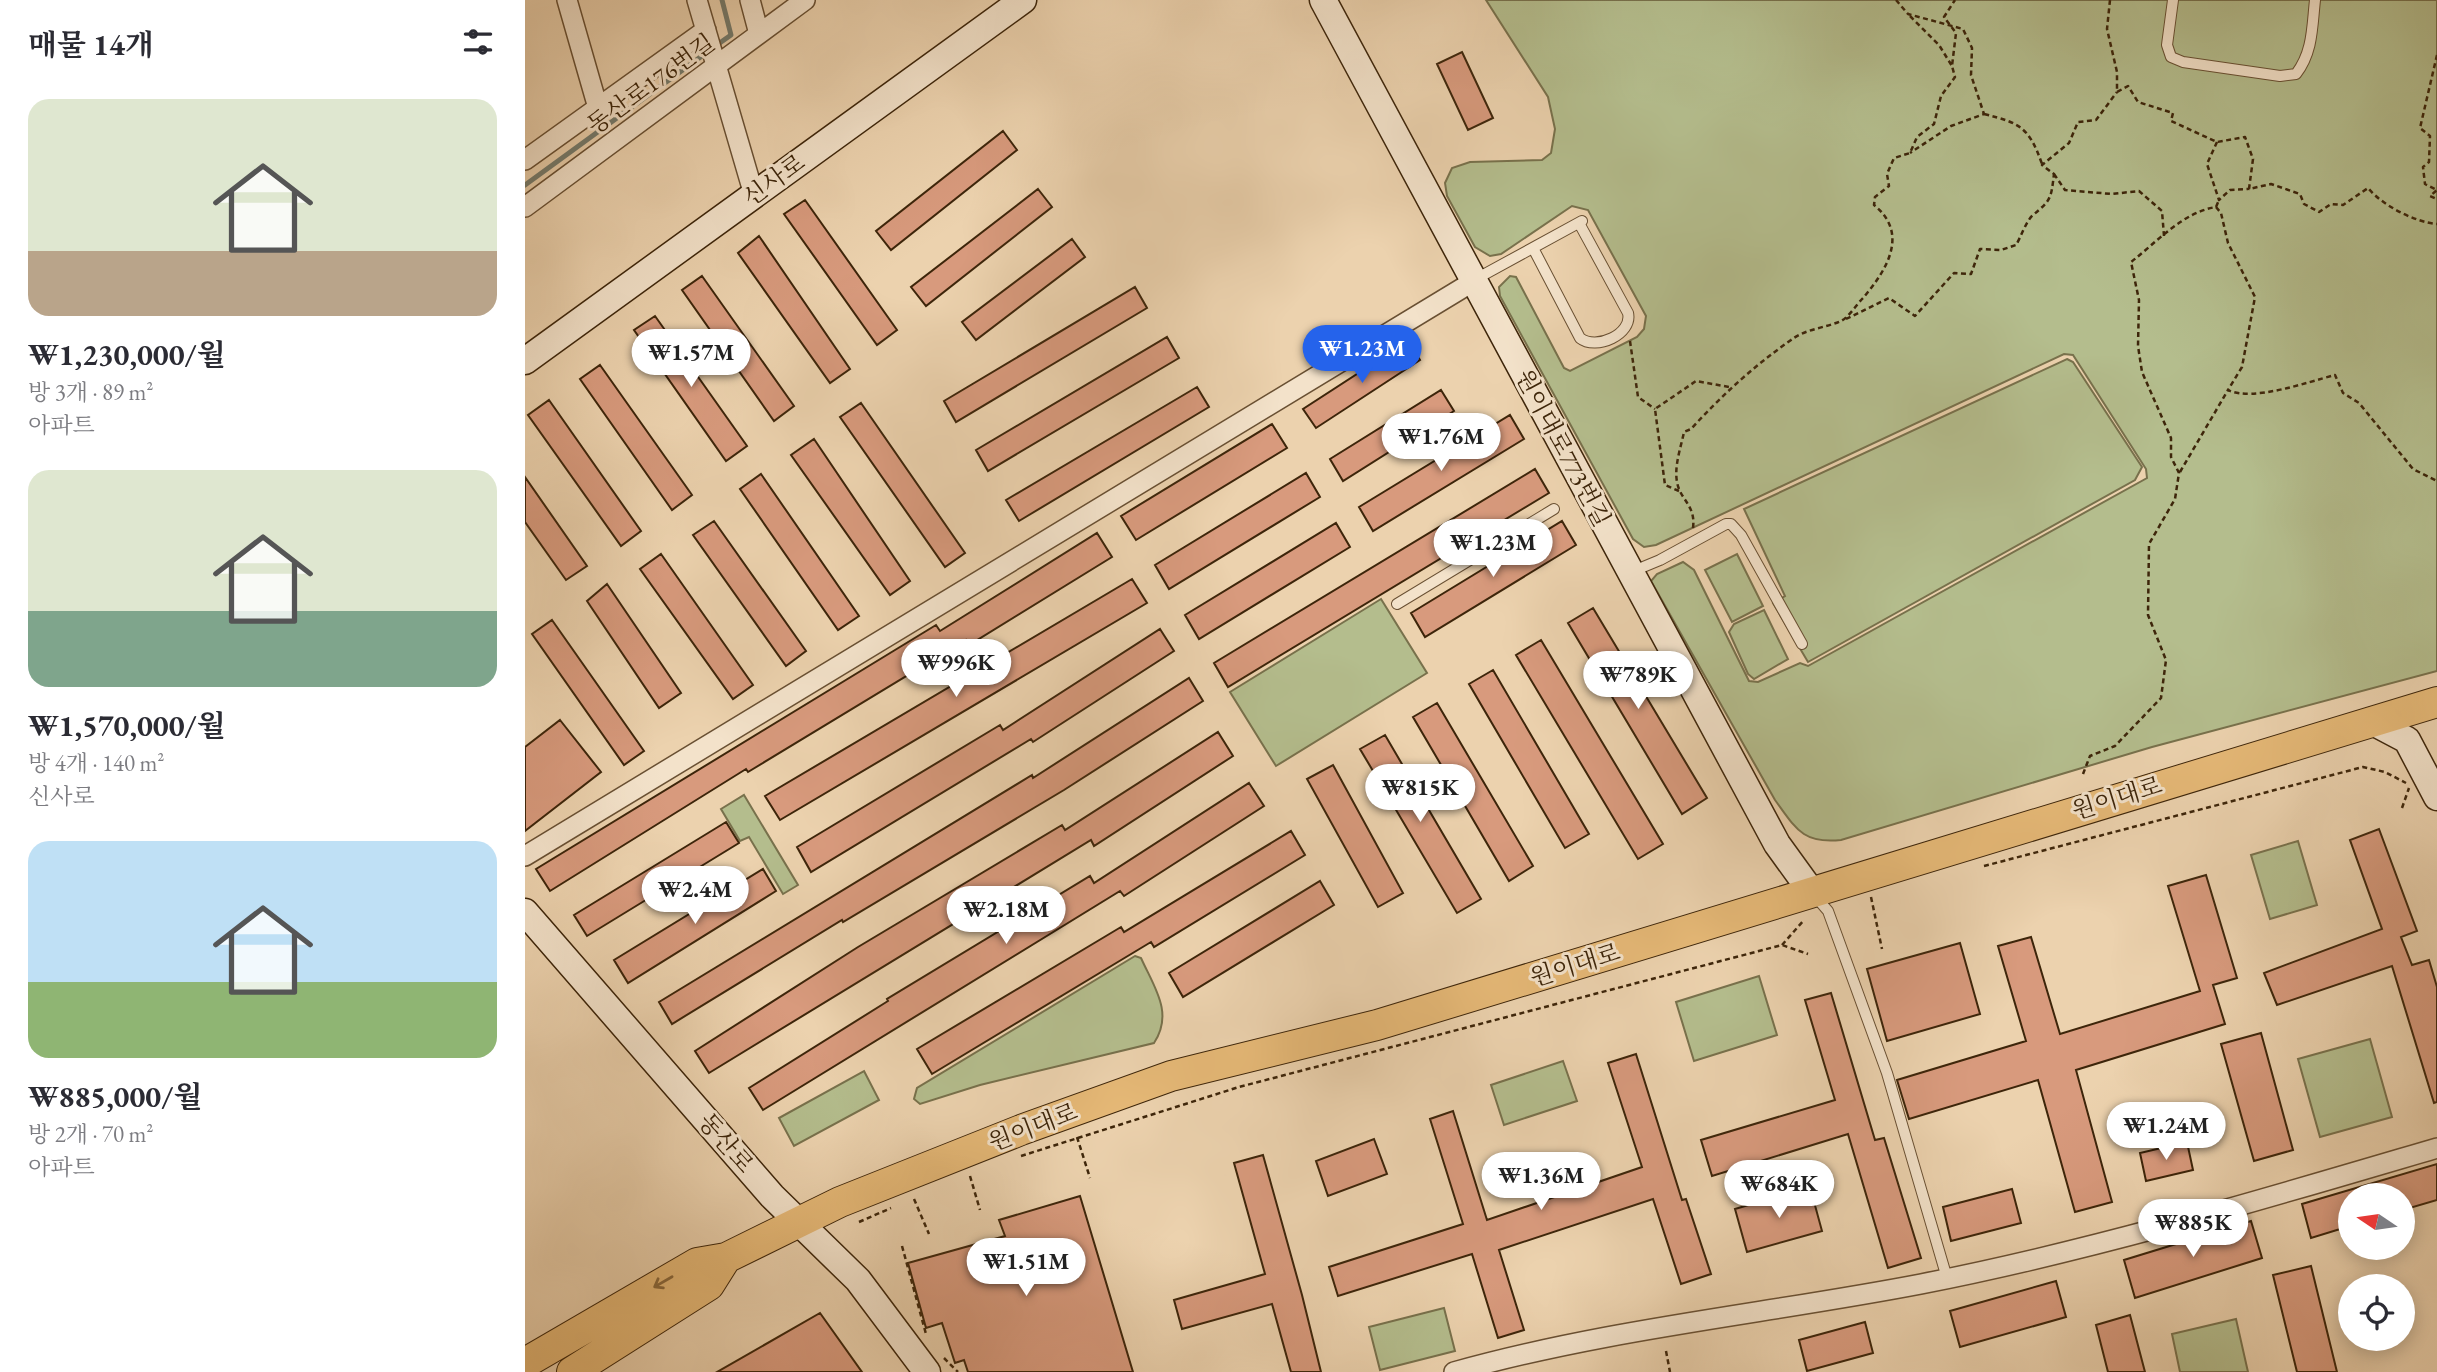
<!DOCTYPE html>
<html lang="ko">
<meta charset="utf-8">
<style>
body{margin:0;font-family:"EB Garamond","Noto Serif KR",serif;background:#f7f7f7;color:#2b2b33;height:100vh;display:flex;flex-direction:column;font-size:26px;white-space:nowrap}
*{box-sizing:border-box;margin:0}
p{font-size:23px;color:#7c7c81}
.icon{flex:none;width:38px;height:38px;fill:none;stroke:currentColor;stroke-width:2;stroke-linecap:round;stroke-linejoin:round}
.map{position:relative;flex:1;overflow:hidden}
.side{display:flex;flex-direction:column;background:#fff;width:525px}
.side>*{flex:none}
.needle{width:46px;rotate:283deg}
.buttons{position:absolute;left:1813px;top:1183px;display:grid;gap:14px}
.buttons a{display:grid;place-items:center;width:77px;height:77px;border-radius:50%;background:#fff;box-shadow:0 4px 18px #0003;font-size:35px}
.price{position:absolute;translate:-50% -60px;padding:0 16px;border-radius:24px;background:#fff;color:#222;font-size:23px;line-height:46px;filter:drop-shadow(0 2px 4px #0008)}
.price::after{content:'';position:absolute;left:50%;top:42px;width:21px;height:16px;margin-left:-10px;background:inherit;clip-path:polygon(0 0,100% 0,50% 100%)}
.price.selected{background:#2563eb;color:#fff}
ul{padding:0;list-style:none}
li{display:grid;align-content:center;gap:14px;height:371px;padding:0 28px}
li span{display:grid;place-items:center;height:217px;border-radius:21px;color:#555}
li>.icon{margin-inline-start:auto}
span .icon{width:126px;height:126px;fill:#fffc;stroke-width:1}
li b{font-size:30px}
h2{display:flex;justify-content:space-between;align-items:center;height:84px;padding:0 28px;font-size:30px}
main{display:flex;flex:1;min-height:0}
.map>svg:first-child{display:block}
</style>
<main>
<section class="side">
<h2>매물 14개<svg class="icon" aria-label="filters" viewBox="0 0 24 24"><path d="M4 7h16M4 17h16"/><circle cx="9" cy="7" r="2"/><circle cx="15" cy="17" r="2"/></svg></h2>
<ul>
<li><span style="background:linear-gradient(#dfe7d0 70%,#b9a48a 0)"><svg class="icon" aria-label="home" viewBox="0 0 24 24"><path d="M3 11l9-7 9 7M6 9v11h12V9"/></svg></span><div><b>₩1,230,000/월</b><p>방 3개 · 89 m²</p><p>아파트</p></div></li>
<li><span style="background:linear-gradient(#dfe7d0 65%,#7fa58c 0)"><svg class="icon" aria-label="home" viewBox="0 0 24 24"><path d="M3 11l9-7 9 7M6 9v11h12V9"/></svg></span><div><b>₩1,570,000/월</b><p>방 4개 · 140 m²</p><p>신사로</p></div></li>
<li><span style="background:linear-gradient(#bfe0f5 65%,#8fb573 0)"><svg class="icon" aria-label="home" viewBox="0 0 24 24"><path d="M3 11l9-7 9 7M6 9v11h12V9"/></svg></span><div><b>₩885,000/월</b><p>방 2개 · 70 m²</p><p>아파트</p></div></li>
</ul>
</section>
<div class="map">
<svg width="1912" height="1372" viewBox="0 0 1912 1372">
<rect width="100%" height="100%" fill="#ecd2ae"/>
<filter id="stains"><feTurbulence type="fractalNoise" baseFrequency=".00286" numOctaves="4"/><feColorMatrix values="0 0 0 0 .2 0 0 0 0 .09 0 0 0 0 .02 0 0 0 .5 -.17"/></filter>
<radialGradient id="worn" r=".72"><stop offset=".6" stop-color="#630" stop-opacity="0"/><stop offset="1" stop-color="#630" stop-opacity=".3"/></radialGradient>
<path fill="#b4bd8d" stroke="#78714c" stroke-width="2" d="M961 0H1912V671L1627 747 1316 840C1278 844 1271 829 1250 800L1126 581 1132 574 1158 562 1169 570 1224 681 1233 682 1275 663 1283 666 1622 478 1621 469 1548 355 1539 354 1131 545 1119 547 1108 539 975 296 974 287 985 276 991 277 1039 368 1045 371 1112 337 1119 329 1121 316 1063 210 1047 206 976 254 965 256 950 247 922 196 920 183 927 168 945 162 1017 160 1026 153 1030 129 1023 97Z
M1542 359 1548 362 1617 467 1610 480 1283 662 1248 603 1260 596 1219 509Z
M1212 554 1238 606 1207 622 1180 570Z
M856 599 902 673 751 766 705 692Z
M1239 610 1263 659 1229 679 1223 674 1204 632 1209 624Z
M219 795 273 885 258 894 224 837 215 841 196 809Z
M1773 841 1792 905 1745 919 1726 855Z
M610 956 616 958C629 987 649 1013 629 1043L455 1085 395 1104 389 1099 392 1088Z
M1234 976 1252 1035 1169 1061 1151 1002Z
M1845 1039 1867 1117 1795 1137 1773 1059Z
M1038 1061 1052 1101 979 1125 966 1085Z
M339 1071 354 1100 269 1146 254 1118Z
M919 1308 930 1351 855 1370 844 1327Z
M1711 1319 1723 1372H1655L1647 1334Z"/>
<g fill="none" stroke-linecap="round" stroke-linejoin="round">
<path stroke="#757c6e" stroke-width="5" d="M189 47 206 35 197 0
M0 185 181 53"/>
</g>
<path fill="#d89a7d" stroke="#3d250a" stroke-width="2" d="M937 52 968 118 943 130 912 64Z
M478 131 492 150 366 250 351 231Z
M513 189 527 207 401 306 386 287Z
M280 200 372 330 352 345 259 214Z
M234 236 325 369 305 383 213 253Z
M547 239 560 257 451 340 437 322Z
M177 276 269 406 249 421 157 290Z
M610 287 622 308 431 422 419 401Z
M130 316 222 446 201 461 109 330Z
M642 337 654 358 463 471 451 450Z
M883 341 895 360 791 428 778 409Z
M75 365 167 495 147 510 55 379Z
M672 387 684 407 494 521 481 500Z
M916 390 929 411 818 481 805 459Z
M24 400 116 531 96 546 3 415Z
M336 403 440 553 420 567 315 417Z
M985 415 999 439 848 531 834 507Z
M747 424 762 448 611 540 596 516Z
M289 439 385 581 365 595 266 455Z
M1010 469 1024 493 703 687 689 663Z
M781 473 795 497 644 589 630 565Z
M236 474 334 616 313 630 215 489Z
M0 477 62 566 41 580 0 522Z
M189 521 281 651 261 666 168 535Z
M1037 521 1051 545 900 637 886 613Z
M811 523 825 547 674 639 660 615Z
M572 533 587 557 444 645 441 640 223 772 221 769 25 891 11 869 411 625 415 631Z
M136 554 228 685 208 699 115 569Z
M607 579 622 603 255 820 240 796Z
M82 584 156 693 134 708 62 601Z
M1068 608 1182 798 1157 814 1043 623Z
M27 620 119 751 99 765 7 634Z
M635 629 649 651 508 742 506 739 286 872 272 847 475 725 478 730Z
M1016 640 1138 844 1113 859 991 655Z
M968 670 1064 834 1040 848 944 684Z
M664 678 678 701 539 790 318 922 317 920 147 1024 134 1002 507 775 508 778Z
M912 703 1008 866 984 881 888 717Z
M35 720 76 772 0 831V747Z
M693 732 708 756 569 846 566 840 184 1073 170 1051 333 947 537 825 540 830Z
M860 735 956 899 932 913 835 749Z
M808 765 878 893 853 907 782 779Z
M724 783 739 806 599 896 595 891 238 1110 224 1088 363 1001 362 999 565 876 569 883Z
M201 822 214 843 62 936 49 915Z
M1854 829 1892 931 1876 937 1887 965 1904 960 1912 987V1102L1909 1103 1867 966 1752 1005 1739 973 1857 929 1825 840Z
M766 831 780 855 629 947 626 942 407 1074 392 1049 596 927 599 932Z
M238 869 251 891 103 983 89 960Z
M1681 875 1712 978 1688 985 1700 1024 1551 1070 1587 1202 1550 1212 1513 1080 1384 1119 1372 1080 1501 1041 1473 946 1506 937 1535 1034 1675 991 1643 886Z
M795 881 809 905 658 997 644 973Z
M1435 943 1455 1014 1362 1041 1342 969Z
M1306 993 1350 1140 1359 1138 1396 1258 1363 1268 1323 1134 1187 1176 1176 1140 1310 1100 1280 1000Z
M1736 1033 1768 1150 1729 1161 1696 1044Z
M1111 1054 1157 1200 1161 1199 1186 1274 1156 1284 1128 1199 974 1250 999 1330 973 1338 947 1254 813 1296 804 1267 938 1224 905 1119 928 1111 962 1220 1117 1167 1083 1063Z
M849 1139 862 1174 803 1196 791 1161Z
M1662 1142 1668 1170 1621 1181 1615 1153Z
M738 1155 777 1295 796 1372H766L747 1304 657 1329 649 1300 740 1274 709 1163Z
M1912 1164V1200L1878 1210V1195H1825V1226L1786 1238 1777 1204Z
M1285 1187 1297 1231 1222 1252 1210 1209Z
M1487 1189 1496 1223 1426 1241 1418 1207Z
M555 1196 608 1372H443L439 1360 430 1363 417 1323 401 1328 383 1263 480 1236 474 1220Z
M1726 1221 1737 1258 1610 1298 1599 1260Z
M1786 1266 1812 1372H1772L1748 1275Z
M1531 1281 1541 1317 1435 1347 1425 1311Z
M295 1313 337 1372H192Z
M1605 1315 1620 1372H1583L1571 1325Z
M1340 1322 1348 1353 1282 1371 1274 1340Z"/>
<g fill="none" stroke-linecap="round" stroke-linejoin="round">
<g stroke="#695033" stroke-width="12">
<path id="lane" d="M1648 0 1642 45 1646 57 1658 62 1755 76 1771 74C1788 52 1787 27 1790 0
M1008 248 1055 338C1071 351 1108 334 1103 313L1054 223
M949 280 1057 221
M1106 572 1135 560 1201 524H1206L1216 535 1277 644
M872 604 1029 509
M1290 896 1303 911 1362 1073 1422 1278"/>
</g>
<g stroke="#695033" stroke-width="22">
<path id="street" d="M42 0 73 108
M172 0 229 195
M225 0 234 34
M0 160 181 30
M0 207 280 0
M0 856 949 281
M929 1372C1082 1329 1240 1314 1396 1284 1570 1250 1742 1198 1912 1148"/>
</g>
<g stroke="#3d250a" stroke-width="29">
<path id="secondary" d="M798 0 1252 844 1286 891
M0 361 498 0
M1846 721 1882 740 1912 797
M0 912 247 1196 333 1280 402 1372"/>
</g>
<g stroke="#3d250a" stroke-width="32">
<path id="primary" d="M0 1363 172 1263 201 1258 315 1202 496 1130 646 1076 852 1025 1912 702
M47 1372 184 1285 201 1258"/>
</g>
<path stroke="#3d250a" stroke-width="2.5" stroke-dasharray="5 3.5" stroke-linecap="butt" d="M1371 0 1383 14 1438 29 1447 48 1446 75 1459 114 1426 126 1385 153
M1585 0 1582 29 1592 72V92L1603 86 1613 102 1648 113 1646 121 1692 142 1720 137 1728 159 1724 189 1746 184 1775 194 1779 204 1794 212 1806 204 1818 205 1843 188C1857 205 1889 222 1912 224
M1385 16 1414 45 1427 66
M1912 55 1895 128 1905 136 1904 162 1898 167 1900 184 1912 190 1905 196 1912 199
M1459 114C1495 123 1504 127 1517 164
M1692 142 1682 164 1694 200 1705 190 1723 189
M1529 174 1540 190 1587 194 1614 191 1637 211 1639 236
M1691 207 1696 213 1703 243 1730 297 1717 367 1703 390C1727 402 1783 382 1810 375L1818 393 1834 403 1888 469 1912 481
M1321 319 1364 298 1390 316 1429 273 1446 274 1455 249 1476 250 1491 245C1496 237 1501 221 1508 215 1526 200 1526 199 1529 174L1517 165 1544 143 1553 122 1571 120 1592 92
M1105 341 1113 397 1130 409
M1655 472 1703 390
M1154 491 1140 485 1130 409 1171 381 1204 387
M1168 528C1171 505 1155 500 1152 482 1149 466 1156 447 1159 432L1166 429C1197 395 1229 366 1266 340 1280 329 1300 328 1316 321 1324 317 1331 305 1338 298 1361 271 1385 234 1349 205L1350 197 1364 186 1362 174 1369 158 1385 153 1392 137 1409 124 1416 96 1430 77 1427 66 1431 33 1419 17 1430 0
M1558 774 1565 756 1590 746 1636 698 1641 660 1623 615 1624 544 1650 499 1654 473 1646 457V438L1617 372 1613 346 1614 300 1606 262C1632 242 1658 212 1691 207L1694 200
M1877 808 1884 788
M1459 866 1838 767 1860 772 1881 783
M1346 897 1357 949
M1257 945 1279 920
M552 1137 565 1178
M496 1156 714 1087 1257 945 1283 954
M445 1176 455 1210
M389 1199 404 1234
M334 1222 366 1208
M377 1246 401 1334
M1141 1351 1145 1372
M419 1358 433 1372"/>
<use href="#lane" stroke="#f3e2ca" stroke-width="10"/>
<use href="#street" stroke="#f3e2ca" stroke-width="19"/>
<use href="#secondary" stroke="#f3e2ca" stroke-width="26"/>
<use href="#primary" stroke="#e6b977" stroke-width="30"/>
</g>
<defs><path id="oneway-shaft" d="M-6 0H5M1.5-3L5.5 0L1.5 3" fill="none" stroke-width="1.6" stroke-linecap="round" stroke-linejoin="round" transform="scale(1.75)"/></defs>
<use stroke="#89683b" href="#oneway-shaft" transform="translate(138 1282) rotate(150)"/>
<g text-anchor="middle" stroke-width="6" stroke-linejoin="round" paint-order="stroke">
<g font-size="24" fill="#3d250a" stroke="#f3e2ca">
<text transform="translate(126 84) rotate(-36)" y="8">동산로176번길</text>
<text transform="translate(249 180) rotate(-36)" y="8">신사로</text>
<text transform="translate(1038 448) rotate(62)" y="8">원이대로773번길</text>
<text transform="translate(1592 798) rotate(-17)" y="8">원이대로</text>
<text transform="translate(1050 965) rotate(-17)" y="8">원이대로</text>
<text transform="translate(508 1127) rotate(-21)" y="8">원이대로</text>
<text transform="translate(201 1143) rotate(49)" y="8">동산로</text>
</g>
</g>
<rect width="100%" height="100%" filter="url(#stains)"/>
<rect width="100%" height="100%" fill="url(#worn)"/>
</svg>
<div class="buttons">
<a><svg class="needle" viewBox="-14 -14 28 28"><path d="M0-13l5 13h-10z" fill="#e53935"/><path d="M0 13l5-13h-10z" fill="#7c7c81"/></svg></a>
<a><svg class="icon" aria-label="locate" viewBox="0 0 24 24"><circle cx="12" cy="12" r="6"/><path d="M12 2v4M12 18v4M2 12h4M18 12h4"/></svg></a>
</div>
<b class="price selected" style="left:837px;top:385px">₩1.23M</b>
<b class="price" style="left:166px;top:389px">₩1.57M</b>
<b class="price" style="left:916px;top:473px">₩1.76M</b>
<b class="price" style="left:968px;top:579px">₩1.23M</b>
<b class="price" style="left:431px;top:699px">₩996K</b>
<b class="price" style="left:1113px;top:711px">₩789K</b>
<b class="price" style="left:895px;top:824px">₩815K</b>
<b class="price" style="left:170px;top:926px">₩2.4M</b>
<b class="price" style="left:481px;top:946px">₩2.18M</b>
<b class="price" style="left:1641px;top:1162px">₩1.24M</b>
<b class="price" style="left:1016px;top:1212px">₩1.36M</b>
<b class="price" style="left:1254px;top:1220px">₩684K</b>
<b class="price" style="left:1668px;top:1259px">₩885K</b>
<b class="price" style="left:501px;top:1298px">₩1.51M</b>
</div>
</main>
